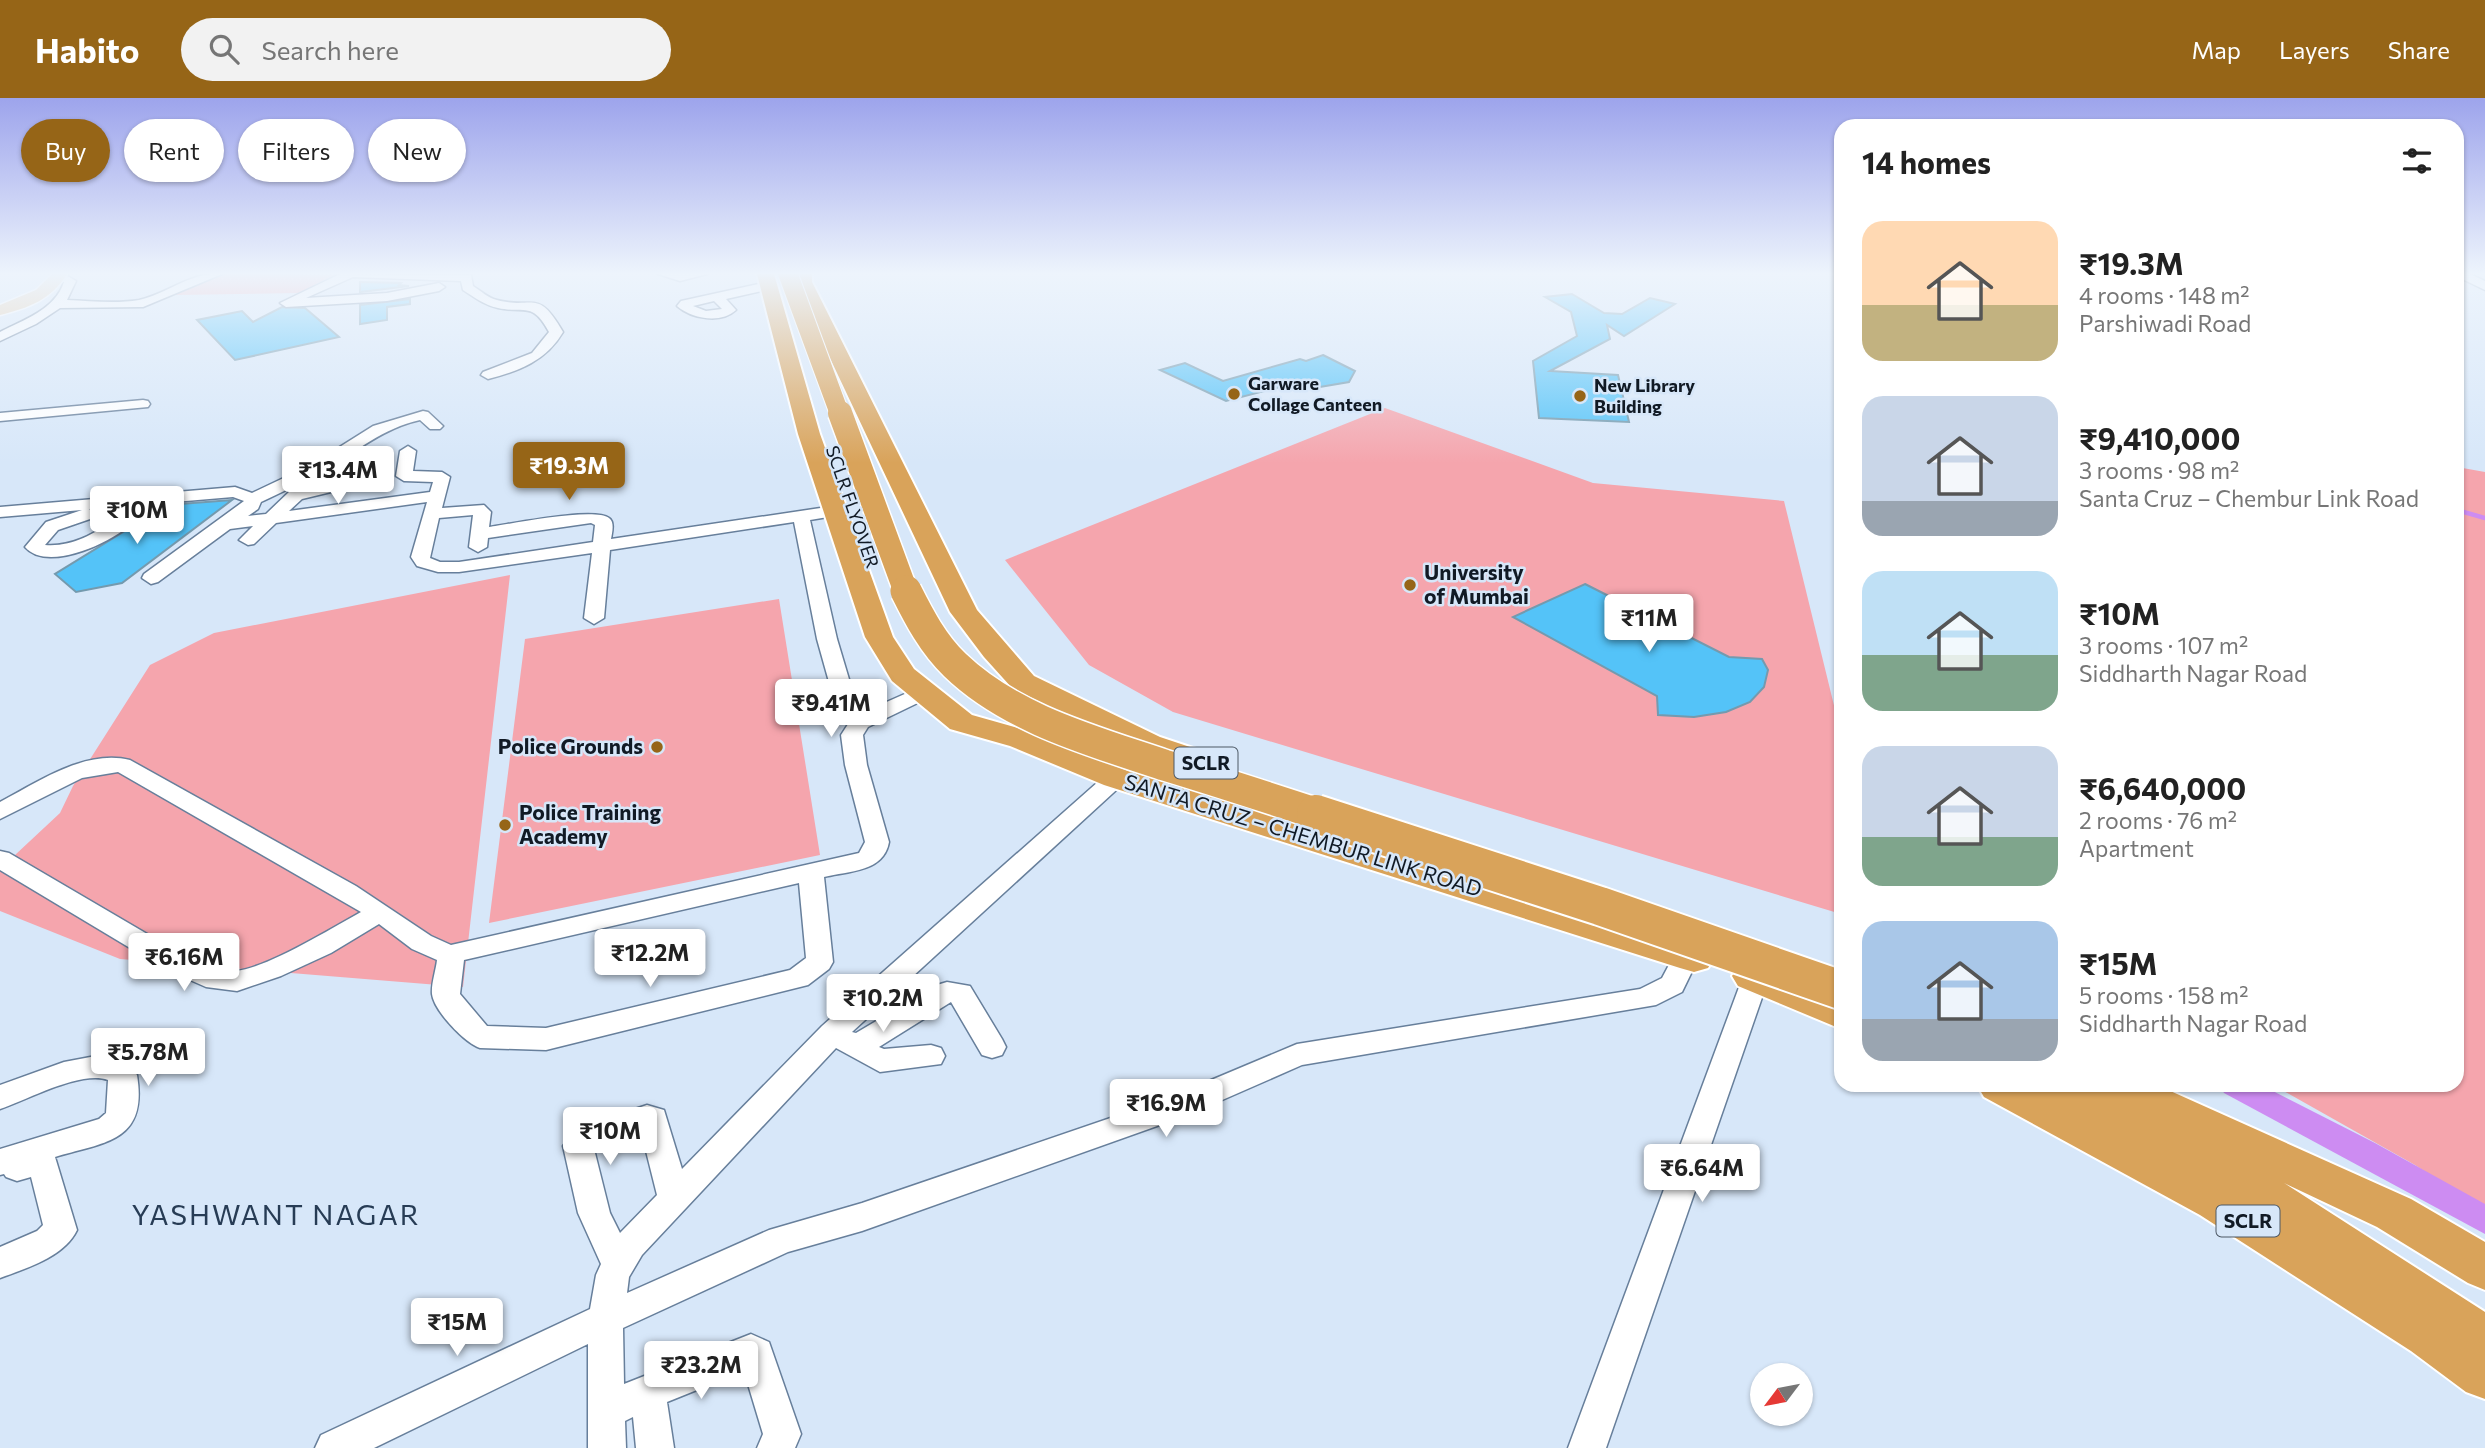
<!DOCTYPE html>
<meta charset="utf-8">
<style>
body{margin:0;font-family:Commissioner,sans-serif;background:#f2f2f2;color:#222;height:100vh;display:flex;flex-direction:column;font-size:26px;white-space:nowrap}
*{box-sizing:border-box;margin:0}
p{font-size:23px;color:#767676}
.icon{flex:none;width:38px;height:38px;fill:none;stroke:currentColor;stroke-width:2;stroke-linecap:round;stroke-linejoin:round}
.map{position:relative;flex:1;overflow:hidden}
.panel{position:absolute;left:1834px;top:21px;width:630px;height:973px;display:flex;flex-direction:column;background:#fff;border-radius:21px;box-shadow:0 2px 5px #0004}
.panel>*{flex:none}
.top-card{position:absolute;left:21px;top:21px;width:665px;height:63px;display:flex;gap:14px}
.needle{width:46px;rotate:238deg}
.tools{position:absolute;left:1750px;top:1265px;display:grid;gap:14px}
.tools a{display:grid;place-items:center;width:63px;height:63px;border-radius:50%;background:#fff;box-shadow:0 2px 5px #0004;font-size:35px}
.price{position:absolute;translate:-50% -60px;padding:0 16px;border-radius:7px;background:#fff;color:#222;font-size:23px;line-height:46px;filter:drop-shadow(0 2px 4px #0008)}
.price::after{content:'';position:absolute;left:50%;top:42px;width:21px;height:16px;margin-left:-10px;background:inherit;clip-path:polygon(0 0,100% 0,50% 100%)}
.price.on{background:#966517;color:#fff}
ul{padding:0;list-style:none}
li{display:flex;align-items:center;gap:21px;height:175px;padding:0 28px}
li span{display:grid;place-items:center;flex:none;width:196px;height:140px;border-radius:21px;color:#555}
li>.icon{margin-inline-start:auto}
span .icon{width:84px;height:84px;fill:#fffc;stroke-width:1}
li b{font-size:30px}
h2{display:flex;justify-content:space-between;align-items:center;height:84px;padding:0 28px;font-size:30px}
.tag{padding:0 24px;border-radius:32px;background:#fff;box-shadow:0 2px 5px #0004;font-size:24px;line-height:63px}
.tag.on{background:#966517;color:#fff}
header{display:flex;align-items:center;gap:42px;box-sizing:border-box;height:98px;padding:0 35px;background:#966517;color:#fff}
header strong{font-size:33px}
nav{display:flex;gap:38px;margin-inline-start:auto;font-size:24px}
.search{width:490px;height:63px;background:#f2f2f2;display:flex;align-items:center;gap:18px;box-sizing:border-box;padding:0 24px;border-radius:38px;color:#767676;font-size:26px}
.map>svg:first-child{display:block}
</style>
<header>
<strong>Habito</strong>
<div class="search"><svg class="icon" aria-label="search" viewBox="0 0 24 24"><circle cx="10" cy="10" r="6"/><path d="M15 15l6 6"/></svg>Search here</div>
<nav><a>Map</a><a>Layers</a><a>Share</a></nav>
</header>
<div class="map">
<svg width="2485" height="1350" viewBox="0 0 2485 1350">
<rect width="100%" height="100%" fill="#d7e7f9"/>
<path fill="#f5a5ad" d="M226 176 334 177 299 195 174 197Z
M1385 310 1593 385 1784 403 1841 636V816L1173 614 1089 567 1005 462Z
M2457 369 2485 374V1113L2415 1067 2273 987H2457Z
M510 477 463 889 120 861 0 813V771L60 715 73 688 150 567 214 535Z
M779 501 820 757 489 825 525 541Z"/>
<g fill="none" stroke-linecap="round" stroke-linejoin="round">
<path stroke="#cd8cf2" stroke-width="4.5" d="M2457 412 2485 420"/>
<path fill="#cd8cf2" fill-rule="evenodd" d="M2219 987H2261L2375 1045 2485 1106V1136L2224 995Z"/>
</g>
<path fill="#54c3f8" stroke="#749aae" stroke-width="2" d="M360 184 401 185 399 187 409 188 360 194Z
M1572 196 1604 215 1622 216 1650 200 1675 206 1624 238 1607 227 1610 241 1550 273 1618 277 1629 324 1539 320 1533 263 1577 238 1571 214 1545 199Z
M410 201V206L387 209V222L360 226V207Z
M282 209 305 210 339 239 235 262 197 222 242 213 253 224Z
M1323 257 1355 273 1349 284 1314 290 1295 285 1226 303 1160 272 1185 265 1223 283 1300 261 1306 263Z
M232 402 122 485 76 494 55 476 167 407Z
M1585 486 1729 559 1762 561 1768 572 1764 589 1750 604 1726 614 1694 619 1658 617 1657 598 1513 519Z"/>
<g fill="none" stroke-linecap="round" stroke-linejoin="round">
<g stroke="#677f9b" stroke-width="3">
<path id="minor" d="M53 176H64L76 183 67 202C90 203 116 206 139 202 167 196 192 173 222 176L143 209 60 210 36 226 0 243V234C23 222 55 212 64 184L54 180Z
M340 176 471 177 473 188C481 193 488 200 497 202 534 212 537 189 563 234 546 263 519 273 488 281L481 277 483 274 532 255 549 234C532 203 526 216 498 210 484 207 474 199 463 192L461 183 353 179 306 200 387 195 439 185 445 189 439 193 387 203 286 209 280 205Z
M658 176H707L680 183Z
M2457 176H2470L2485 183V192L2458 179Z
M767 184 771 185V191L726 201 736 212C721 226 692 221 677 208L681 203ZM714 203 722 211 706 213 693 208Z
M143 302 148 303 150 306 148 309 0 323V315Z
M423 313 428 314 443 328 440 331H430L420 322C383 330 356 354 324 372 304 384 282 394 261 404L258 411 248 418 266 416 290 393 339 383 349 359 357 354 365 359 352 389 302 401 289 413 430 394 433 384 404 383 396 378 400 353 408 348 416 353 413 373 442 374 450 379 442 410 484 407 491 414 489 429C511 426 594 409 609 420 615 424 612 435 611 441L834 408 843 413 840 417 810 422 837 541 851 588 872 603 882 606 916 591H930L934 595 930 599 868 629 863 637 867 667 889 744C884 774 849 773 824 779L833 864 829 871 808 887 546 952 480 950C465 945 434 913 432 896 431 886 436 872 437 862L412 851 379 826 331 855 281 878 237 893 206 889 165 871 0 772V753L9 755 183 857C199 865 218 875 236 873 267 870 332 830 361 814L118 674 82 680 0 721V704C38 684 85 651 130 662L356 788 431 838 451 847 859 755 865 744 845 667 841 637 852 620 865 615 856 613 831 591 817 541 794 424 610 452 604 520 594 526 584 520 592 455 459 474H438L417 468 411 459 427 404 276 425 254 446 248 447 239 442 253 428 230 431 158 484 151 486 142 480 144 476 244 403 233 399 127 408V414L135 415 138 419C120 442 48 476 25 449L46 424 82 412 0 419V409L235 389 252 395 311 367 373 328ZM111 410 102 418 113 423C92 437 71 449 45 447L58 432 93 420 96 416 89 411ZM473 417 469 449 478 454 487 449 488 440 591 425 595 427 593 444 459 464H440L430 460 439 420ZM799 785 806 860 790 872 546 930 487 928 460 896 464 862Z
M1116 673 1124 675 1127 680 1124 685 852 934 856 935 937 887 947 884 970 888 1002 941 1006 949 1002 957 992 960 982 957 951 904 879 949 884 951 931 947 941 950 945 958 941 966 880 974 836 950 642 1157 629 1179 627 1195 769 1132 862 1105 1166 1001 1297 946 1640 891 1662 880 1678 850 1687 848 1696 850 1700 857 1682 894 1656 907 1302 967 1188 1017 862 1133 788 1154 623 1230 624 1286 751 1236 769 1244 801 1336 795 1350H757L763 1336 744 1273 667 1304 674 1350H636L633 1319 625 1323 626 1350H588V1246L374 1350H315L321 1337 590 1211 596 1177 601 1166 578 1115 563 1048 575 1031 647 1007 664 1012 682 1071 822 928 1108 675ZM641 1033 657 1097 620 1135 610 1115 594 1051Z
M1761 855 1771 858 1774 865 1606 1350H1568L1748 865 1751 858Z
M101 957 125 962 137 977C148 1044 105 1044 55 1059L77 1132C64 1159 27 1170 0 1180V1149L37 1133 43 1127 31 1079 17 1083 6 1079 4 1076 0 1077V1051L99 1021 106 1015 108 982C81 972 27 1002 0 1011V987L64 964Z"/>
</g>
<g stroke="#fff" stroke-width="3">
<path id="major" d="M52 176H67C51 202 28 210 0 217V207L36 192Z"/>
</g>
<g stroke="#fff" stroke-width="4">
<path id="highway" d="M757 176H774L820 336 893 539 914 571 972 617 1032 634 1128 673 1708 850 1714 860 1708 870 1694 874 1680 870 1104 687 1010 648 950 631 892 583 865 539 798 336Z
M795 176H812V184L977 512 1034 578 1160 639 1223 660 1227 667 1223 674 1211 677 1138 653 1012 590 984 559 950 514 794 184Z
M1752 864 1841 899V931L1738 888 1732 878 1738 868Z
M1977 987H2157L2411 1101 2485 1144V1192L2468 1185 2377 1129 2284 1085 2485 1214V1301L2466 1294 2411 1253 2200 1117 1984 999Z"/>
</g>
<use href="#minor" fill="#fff" fill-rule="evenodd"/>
<use href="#major" fill="#e8c89c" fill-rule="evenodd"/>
<use href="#highway" fill="#d9a35a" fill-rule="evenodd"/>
<g stroke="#fff" stroke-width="21" stroke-linecap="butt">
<path id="highway-bridge-far3" d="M788 176 840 317"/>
</g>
<g stroke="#fff" stroke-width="27" stroke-linecap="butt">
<path id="highway-bridge-far2" d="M840 315 906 494"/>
</g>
<g stroke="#fff" stroke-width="34" stroke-linecap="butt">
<path id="highway-bridge-far1" d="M906 493C919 519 933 546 955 567 1011 621 1093 643 1164 667 1217 683 1269 700 1321 717"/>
</g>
<g stroke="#fff" stroke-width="42" stroke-linecap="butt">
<path id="highway-bridge" d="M1316 716 1600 808 1841 892"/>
</g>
<use href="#highway-bridge-far3" stroke="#d9a35a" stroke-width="19"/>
<use href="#highway-bridge-far2" stroke="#d9a35a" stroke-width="24"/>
<use href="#highway-bridge-far1" stroke="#d9a35a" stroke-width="31"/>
<use href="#highway-bridge" stroke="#d9a35a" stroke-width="38"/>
</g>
<linearGradient id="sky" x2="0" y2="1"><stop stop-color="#9da4ec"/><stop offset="0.48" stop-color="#edf4fc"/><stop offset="1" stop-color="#edf4fc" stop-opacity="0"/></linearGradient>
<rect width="2485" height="365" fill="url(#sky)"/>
<g fill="#966517" stroke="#d7e7f9" stroke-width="2.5">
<circle cx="1234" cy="296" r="7"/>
<circle cx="1580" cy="298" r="7"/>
<circle cx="1410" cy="487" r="7"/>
<circle cx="657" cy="649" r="7"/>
<circle cx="505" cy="727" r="7"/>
</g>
<g text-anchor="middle" stroke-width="5" stroke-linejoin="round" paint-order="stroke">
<g font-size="18" font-weight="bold" fill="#111a25" stroke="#d7e7f9" text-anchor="start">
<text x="1248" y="292">Garware<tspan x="1248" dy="21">Collage Canteen</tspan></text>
<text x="1594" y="294">New Library<tspan x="1594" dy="21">Building</tspan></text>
</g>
<g font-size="18" fill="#111a25" stroke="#d7e7f9">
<text transform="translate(852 409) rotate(71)" y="6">SCLR FLYOVER</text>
</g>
<g fill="#d7e7f9" stroke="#4c5865" stroke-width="2">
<rect x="1174.5" y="649.5" width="63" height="31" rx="5"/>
<rect x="2216.5" y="1107.5" width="63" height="31" rx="5"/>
</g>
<g font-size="19" font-weight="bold" fill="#111a25">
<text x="1206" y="672">SCLR</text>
<text x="2248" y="1130">SCLR</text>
</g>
<g font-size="21" font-weight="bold" fill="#111a25" stroke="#d7e7f9" text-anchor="start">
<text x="1424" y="482">University<tspan x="1424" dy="24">of Mumbai</tspan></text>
<text x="643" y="656" text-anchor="end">Police Grounds</text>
<text x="519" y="722">Police Training<tspan x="519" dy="24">Academy</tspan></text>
</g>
<g font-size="21" fill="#111a25" stroke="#d7e7f9">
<text transform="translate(1303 738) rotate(17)" y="7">SANTA CRUZ – CHEMBUR LINK ROAD</text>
</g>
<g font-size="28" letter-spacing="2" fill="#273c55" stroke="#d7e7f9">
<text x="276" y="1127">YASHWANT NAGAR</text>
</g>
</g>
</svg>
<div class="tools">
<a><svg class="needle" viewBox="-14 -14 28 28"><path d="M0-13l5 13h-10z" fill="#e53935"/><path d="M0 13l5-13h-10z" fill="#767676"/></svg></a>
</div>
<b class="price on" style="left:569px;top:404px">₹19.3M</b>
<b class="price" style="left:338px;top:408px">₹13.4M</b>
<b class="price" style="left:137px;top:448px">₹10M</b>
<b class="price" style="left:1649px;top:556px">₹11M</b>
<b class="price" style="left:831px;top:641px">₹9.41M</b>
<b class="price" style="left:650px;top:891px">₹12.2M</b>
<b class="price" style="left:184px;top:895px">₹6.16M</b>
<b class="price" style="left:883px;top:936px">₹10.2M</b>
<b class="price" style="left:148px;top:990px">₹5.78M</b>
<b class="price" style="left:1166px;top:1041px">₹16.9M</b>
<b class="price" style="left:610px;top:1069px">₹10M</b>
<b class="price" style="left:1702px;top:1106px">₹6.64M</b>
<b class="price" style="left:457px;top:1260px">₹15M</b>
<b class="price" style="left:701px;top:1303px">₹23.2M</b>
<div class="top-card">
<a class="tag on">Buy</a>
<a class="tag">Rent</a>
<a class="tag">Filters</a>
<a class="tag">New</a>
</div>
<section class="panel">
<h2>14 homes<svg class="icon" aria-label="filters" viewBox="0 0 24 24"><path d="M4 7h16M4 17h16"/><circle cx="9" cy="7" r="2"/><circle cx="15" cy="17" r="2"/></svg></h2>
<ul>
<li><span style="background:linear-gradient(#ffd9b3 60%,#c2b280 0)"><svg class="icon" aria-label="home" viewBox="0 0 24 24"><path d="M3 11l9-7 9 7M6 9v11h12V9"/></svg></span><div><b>₹19.3M</b><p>4 rooms · 148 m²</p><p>Parshiwadi Road</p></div></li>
<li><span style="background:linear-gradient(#c9d6e8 75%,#9aa5b1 0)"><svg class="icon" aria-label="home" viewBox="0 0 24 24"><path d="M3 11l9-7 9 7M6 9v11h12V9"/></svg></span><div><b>₹9,410,000</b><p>3 rooms · 98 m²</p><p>Santa Cruz – Chembur Link Road</p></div></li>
<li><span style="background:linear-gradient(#bfe0f5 60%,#7fa58c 0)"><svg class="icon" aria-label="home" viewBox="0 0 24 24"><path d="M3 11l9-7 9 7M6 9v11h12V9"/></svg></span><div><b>₹10M</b><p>3 rooms · 107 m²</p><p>Siddharth Nagar Road</p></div></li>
<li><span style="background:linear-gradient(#c9d6e8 65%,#7fa58c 0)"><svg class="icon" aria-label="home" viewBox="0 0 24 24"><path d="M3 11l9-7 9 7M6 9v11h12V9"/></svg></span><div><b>₹6,640,000</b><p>2 rooms · 76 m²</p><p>Apartment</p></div></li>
<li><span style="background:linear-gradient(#a9c7e8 70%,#9aa5b1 0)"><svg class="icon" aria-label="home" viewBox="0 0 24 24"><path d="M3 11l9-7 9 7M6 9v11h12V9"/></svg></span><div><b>₹15M</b><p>5 rooms · 158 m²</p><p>Siddharth Nagar Road</p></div></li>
</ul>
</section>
</div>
